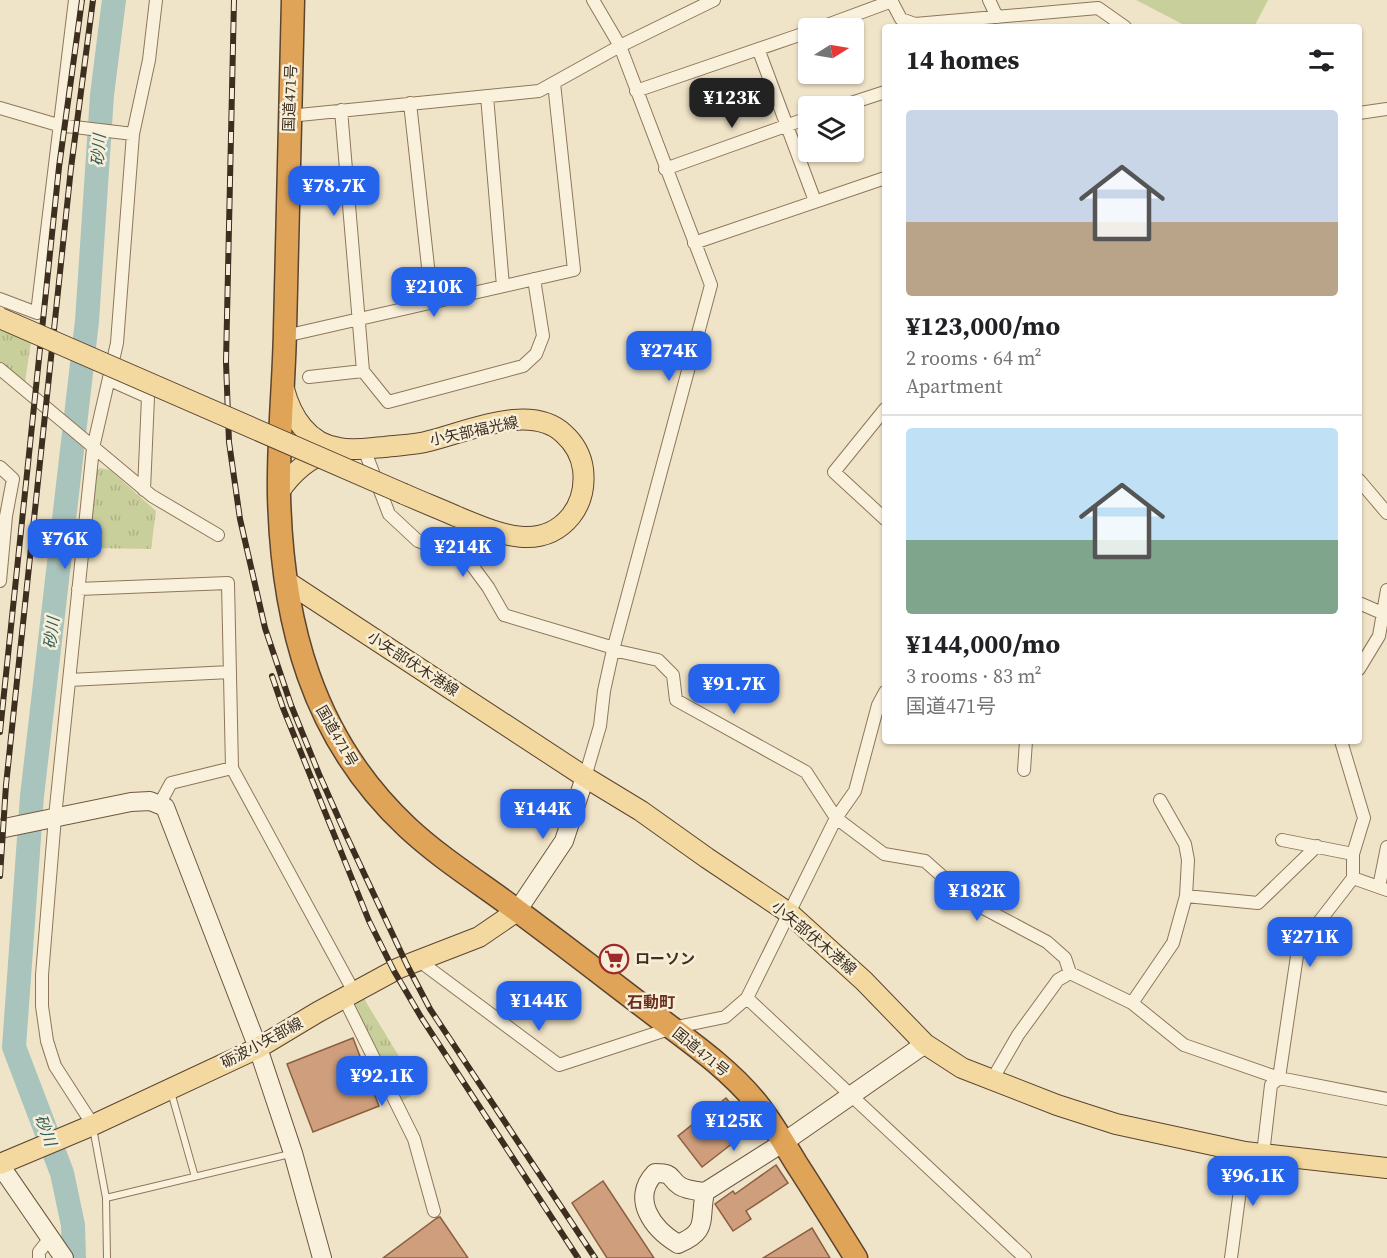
<!DOCTYPE html>
<meta charset="utf-8">
<style>
body{margin:0;font-family:"Source Serif 4","Noto Sans JP",serif;background:#f2f2f2;color:#202124;height:100vh;display:flex;flex-direction:column;font-size:22px;white-space:nowrap}
*{box-sizing:border-box;margin:0}
p{font-size:20px;color:#757577}
.icon{flex:none;width:33px;height:33px;fill:none;stroke:currentColor;stroke-width:2;stroke-linecap:round;stroke-linejoin:round}
.map{position:relative;flex:1;overflow:hidden}
.sheet{position:absolute;left:882px;top:24px;width:480px;height:720px;display:flex;flex-direction:column;background:#fff;border-radius:6px;box-shadow:0 2px 4px #0004}
.sheet>*{flex:none}
.needle{width:39px;rotate:79deg}
.tools{position:absolute;left:798px;top:18px;display:grid;gap:12px}
.tools a{display:grid;place-items:center;width:66px;height:66px;border-radius:6px;background:#fff;box-shadow:0 2px 4px #0004;font-size:30px}
.price{position:absolute;translate:-50% -51px;padding:0 14px;border-radius:12px;background:#2563eb;color:#fff;font-size:20px;line-height:39px;filter:drop-shadow(0 2px 3px #0008)}
.price::after{content:'';position:absolute;left:50%;top:36px;width:18px;height:14px;margin-left:-9px;background:inherit;clip-path:polygon(0 0,100% 0,50% 100%)}
.price.selected{background:#222;color:#fff}
ul{padding:0;list-style:none}
li{display:grid;align-content:center;gap:12px;height:318px;padding:0 24px}
li+li{border-top:2px solid #e0e0e0}
li span{display:grid;place-items:center;height:186px;border-radius:6px;color:#555}
li>.icon{margin-inline-start:auto}
span .icon{width:108px;height:108px;fill:#fffc;stroke-width:1}
li b{font-size:26px}
h2{display:flex;justify-content:space-between;align-items:center;height:72px;padding:0 24px;font-size:26px}
.map>svg:first-child{display:block}
</style>
<div class="map">
<svg width="1387" height="1258" viewBox="0 0 1387 1258">
<defs>
<pattern id="grass-tufts" width="24" height="20" patternUnits="userSpaceOnUse" patternTransform="scale(1.5)"><rect width="24" height="20" fill="#c9cf9b"/><path d="M3 7l-1-3M5 7V3M7 7l1-3M15 17l-1-3M17 17v-4M19 17l1-3" fill="none" stroke="#aeb285"/></pattern>
</defs>
<rect width="100%" height="100%" fill="#f0e4c8"/>
<path fill="url(#grass-tufts)" d="M0 329 31 342 25 382 0 362Z
M100 468 110 470 156 511 151 549 88 548 95 472Z
M363 997 420 1091 400 1102 353 1003Z"/>
<path fill="#c9cf9b" d="M1136 0H1268L1254 27H1188Z"/>
<g fill="none" stroke-linecap="round" stroke-linejoin="round">
<path stroke="#a9c4bc" stroke-width="24" d="M74 1258 73 1225 62 1173 14 1047 32 796 87 321 102 95 114 0"/>
</g>
<path fill="#cf9f7d" stroke="#8d5f41" stroke-width="1.5" d="M353 1038 379 1106 313 1132 287 1064Z
M726 1098 751 1129 702 1167 678 1136Z
M776 1165 788 1183 746 1211 751 1219 733 1231 715 1204 733 1191 735 1194Z
M603 1181 654 1258H607L572 1203Z
M440 1217 468 1258H383L437 1218Z
M812 1228 830 1258H763Z"/>
<g fill="none" stroke-linecap="round" stroke-linejoin="round">
<g stroke="#8d765c" stroke-width="8">
<path id="lane" d="M171 1092 195 1177
M93 1128 106 1198 107 1258
M106 1198 290 1154"/>
</g>
<g stroke="#8d765c" stroke-width="14">
<path id="street" d="M891 0 901 19 915 24 1098 8 1125 27
M989 0 997 17
M819 28 892 1
M759 51 815 201
M636 91 808 32
M487 96 503 286
M410 103 432 303
M842 106 885 92
M0 108 58 125 133 134
M341 110 363 371 388 402 523 366 536 354 543 336 534 279
M1359 113 1387 109
M289 116 539 91 620 46 714 0
M665 169 808 118
M694 243 885 178
M0 299 37 313 75 0
M285 336 574 270 554 83
M0 369 152 496 218 535
M309 377 363 371
M110 380 148 397 144 490
M885 409 834 472 885 519
M364 449 389 514 418 541 468 560 488 587 504 615 614 648
M0 467 13 479 6 516 0 581
M1359 480 1387 513
M78 589 228 583 232 768 354 992
M1359 603 1382 613
M613 650 658 660 673 675 676 700 806 772 836 818 884 854 925 861 970 901 1047 942 1065 958 1070 973 1132 1003 1184 1045 1279 1078 1387 1099
M1359 669 1379 636 1387 590
M69 680 230 672
M1341 741 1364 818 1353 854V878
M1024 770 1026 741
M585 777 600 726 604 691 613 650 711 285 620 46 593 0
M1160 800 1185 844 1188 860 1186 896
M159 805 171 783 232 768
M1282 840 1353 854
M1379 887 1387 847
M418 960 559 1065 672 1028 725 1017 747 998 836 818 855 791 878 705 885 692
M344 998 414 1139 434 1211
M747 998 1025 1258
M1132 1003 1173 943 1186 896 1258 903 1317 846
M992 1080 1018 1035 1058 980 1070 973
M93 1125 55 1066 47 1041 42 1006V975L55 817 93 448 117 343 133 134 149 60 156 0
M1263 1154 1271 1085 1279 1078 1298 949 1353 878 1387 890
M39 1258V1252L50 1238
M1231 1258 1245 1152"/>
</g>
<g stroke="#6f573f" stroke-width="20">
<path id="secondary" d="M0 829 131 802 150 801 165 807 258 1048 293 1153 322 1258
M517 911 564 841 585 777
M0 1165 64 1258
M655 1173C675 1173 668 1178 680 1186 686 1190 698 1191 705 1192 699 1221 709 1231 678 1244 653 1229 630 1199 655 1173Z
M705 1192 784 1142 925 1044"/>
</g>
<g stroke="#5b4430" stroke-width="22">
<path id="primary" d="M284 389C291 416 308 444 339 448 353 451 370 448 384 447 399 445 415 445 429 441 467 432 531 402 564 434 574 443 581 455 583 469 585 486 582 502 571 516 540 554 495 532 458 517 440 509 422 502 404 494
M279 492C291 474 309 458 330 451
M286 581 585 777 641 811 707 858 789 913 864 981 925 1044 962 1068 1057 1105 1116 1124 1245 1152 1387 1168
M0 1164 93 1125 258 1048 318 1012 399 968 479 937 517 911"/>
</g>
<g stroke="#5b4430" stroke-width="25">
<path id="highway" d="M293 0C290 110 288 220 285 330 284 385 278 440 279 495 282 622 312 738 407 827 440 858 479 882 515 909 561 943 606 978 652 1013 687 1040 726 1066 755 1101 770 1119 783 1142 796 1163 816 1194 836 1226 856 1258"/>
</g>
<use href="#lane" stroke="#faf1dc" stroke-width="6"/>
<use href="#street" stroke="#faf1dc" stroke-width="12"/>
<use href="#secondary" stroke="#faf1dc" stroke-width="18"/>
<use href="#primary" stroke="#f3d9a0" stroke-width="20"/>
<use href="#highway" stroke="#e0a458" stroke-width="22"/>
<g stroke="#3d2e20" stroke-width="6">
<path id="rail" d="M234 0 226 362 229 442 240 519 265 628 291 705 319 774 346 835 407 965 430 1009 595 1258
M272 676 283 708 369 921 394 971 421 1017 578 1258
M0 732 59 167 82 0
M0 876 6 785 71 168 93 0"/>
</g>
<use href="#rail" stroke="#f7eed8" stroke-width="4" stroke-dasharray="11" stroke-linecap="butt"/>
<g stroke="#5b4430" stroke-width="22" stroke-linecap="butt">
<path id="primary-bridge" d="M0 318 404 494"/>
</g>
<use href="#primary-bridge" stroke="#f3d9a0" stroke-width="20"/>
</g>
<defs>
<g id="supermarket-ring" transform="scale(1.5)"><circle r="9.5" fill="#f7eed8" stroke="#9e2a2b" stroke-width="1.5"/><path d="M-6-5.5h2.5l.6 2H6L4.5 2H-2.5L-4.4-4H-6ZM-1.5 3.2a1.3 1.3 0 1 0 .1 0ZM3 3.2a1.3 1.3 0 1 0 .1 0Z" fill="#9e2a2b"/></g>
</defs>
<g fill-rule="evenodd">
<use href="#supermarket-ring" x="614" y="959"/>
</g>
<g text-anchor="middle" stroke-width="5" stroke-linejoin="round" paint-order="stroke">
<g font-size="15" fill="#3d2e20" stroke="#f7eed8">
<text transform="translate(290 98) rotate(-88)" y="5">国道471号</text>
<text transform="translate(474 431) rotate(-12)" y="5">小矢部福光線</text>
<text transform="translate(413 664) rotate(33)" y="5">小矢部伏木港線</text>
<text transform="translate(337 736) rotate(60)" y="5">国道471号</text>
<text transform="translate(814 938) rotate(40)" y="5">小矢部伏木港線</text>
<text transform="translate(262 1043) rotate(-28)" y="5">砺波小矢部線</text>
<text transform="translate(701 1052) rotate(39)" y="5">国道471号</text>
</g>
<g font-size="15" font-weight="bold" fill="#3d2e20" stroke="#f7eed8" text-anchor="start">
<text x="635" y="964">ローソン</text>
</g>
<g font-size="16" font-style="italic" fill="#2f5d5a" stroke="#f7eed8">
<text transform="translate(98 150) rotate(-86)" y="6">砂川</text>
<text transform="translate(51 633) rotate(-83)" y="6">砂川</text>
<text transform="translate(46 1130) rotate(69)" y="6">砂川</text>
</g>
<g font-size="16" font-weight="bold" fill="#6b2e1e" stroke="#f7eed8">
<text x="651" y="1008">石動町</text>
</g>
</g>
</svg>
<div class="tools">
<a><svg class="needle" viewBox="-14 -14 28 28"><path d="M0-13l5 13h-10z" fill="#e53935"/><path d="M0 13l5-13h-10z" fill="#757577"/></svg></a>
<a><svg class="icon" aria-label="layers" viewBox="0 0 24 24"><path d="M12 4l9 5-9 5-9-5zM3 14l9 5 9-5"/></svg></a>
</div>
<b class="price selected" style="left:732px;top:129px">¥123K</b>
<b class="price" style="left:334px;top:217px">¥78.7K</b>
<b class="price" style="left:434px;top:318px">¥210K</b>
<b class="price" style="left:669px;top:382px">¥274K</b>
<b class="price" style="left:65px;top:570px">¥76K</b>
<b class="price" style="left:463px;top:578px">¥214K</b>
<b class="price" style="left:734px;top:715px">¥91.7K</b>
<b class="price" style="left:543px;top:840px">¥144K</b>
<b class="price" style="left:977px;top:922px">¥182K</b>
<b class="price" style="left:1310px;top:968px">¥271K</b>
<b class="price" style="left:539px;top:1032px">¥144K</b>
<b class="price" style="left:382px;top:1107px">¥92.1K</b>
<b class="price" style="left:734px;top:1152px">¥125K</b>
<b class="price" style="left:1253px;top:1207px">¥96.1K</b>
<section class="sheet">
<h2>14 homes<svg class="icon" aria-label="filters" viewBox="0 0 24 24"><path d="M4 7h16M4 17h16"/><circle cx="9" cy="7" r="2"/><circle cx="15" cy="17" r="2"/></svg></h2>
<ul>
<li><span style="background:linear-gradient(#c9d6e8 60%,#b9a48a 0)"><svg class="icon" aria-label="home" viewBox="0 0 24 24"><path d="M3 11l9-7 9 7M6 9v11h12V9"/></svg></span><div><b>¥123,000/mo</b><p>2 rooms · 64 m²</p><p>Apartment</p></div></li>
<li><span style="background:linear-gradient(#bfe0f5 60%,#7fa58c 0)"><svg class="icon" aria-label="home" viewBox="0 0 24 24"><path d="M3 11l9-7 9 7M6 9v11h12V9"/></svg></span><div><b>¥144,000/mo</b><p>3 rooms · 83 m²</p><p>国道471号</p></div></li>
</ul>
</section>
</div>
